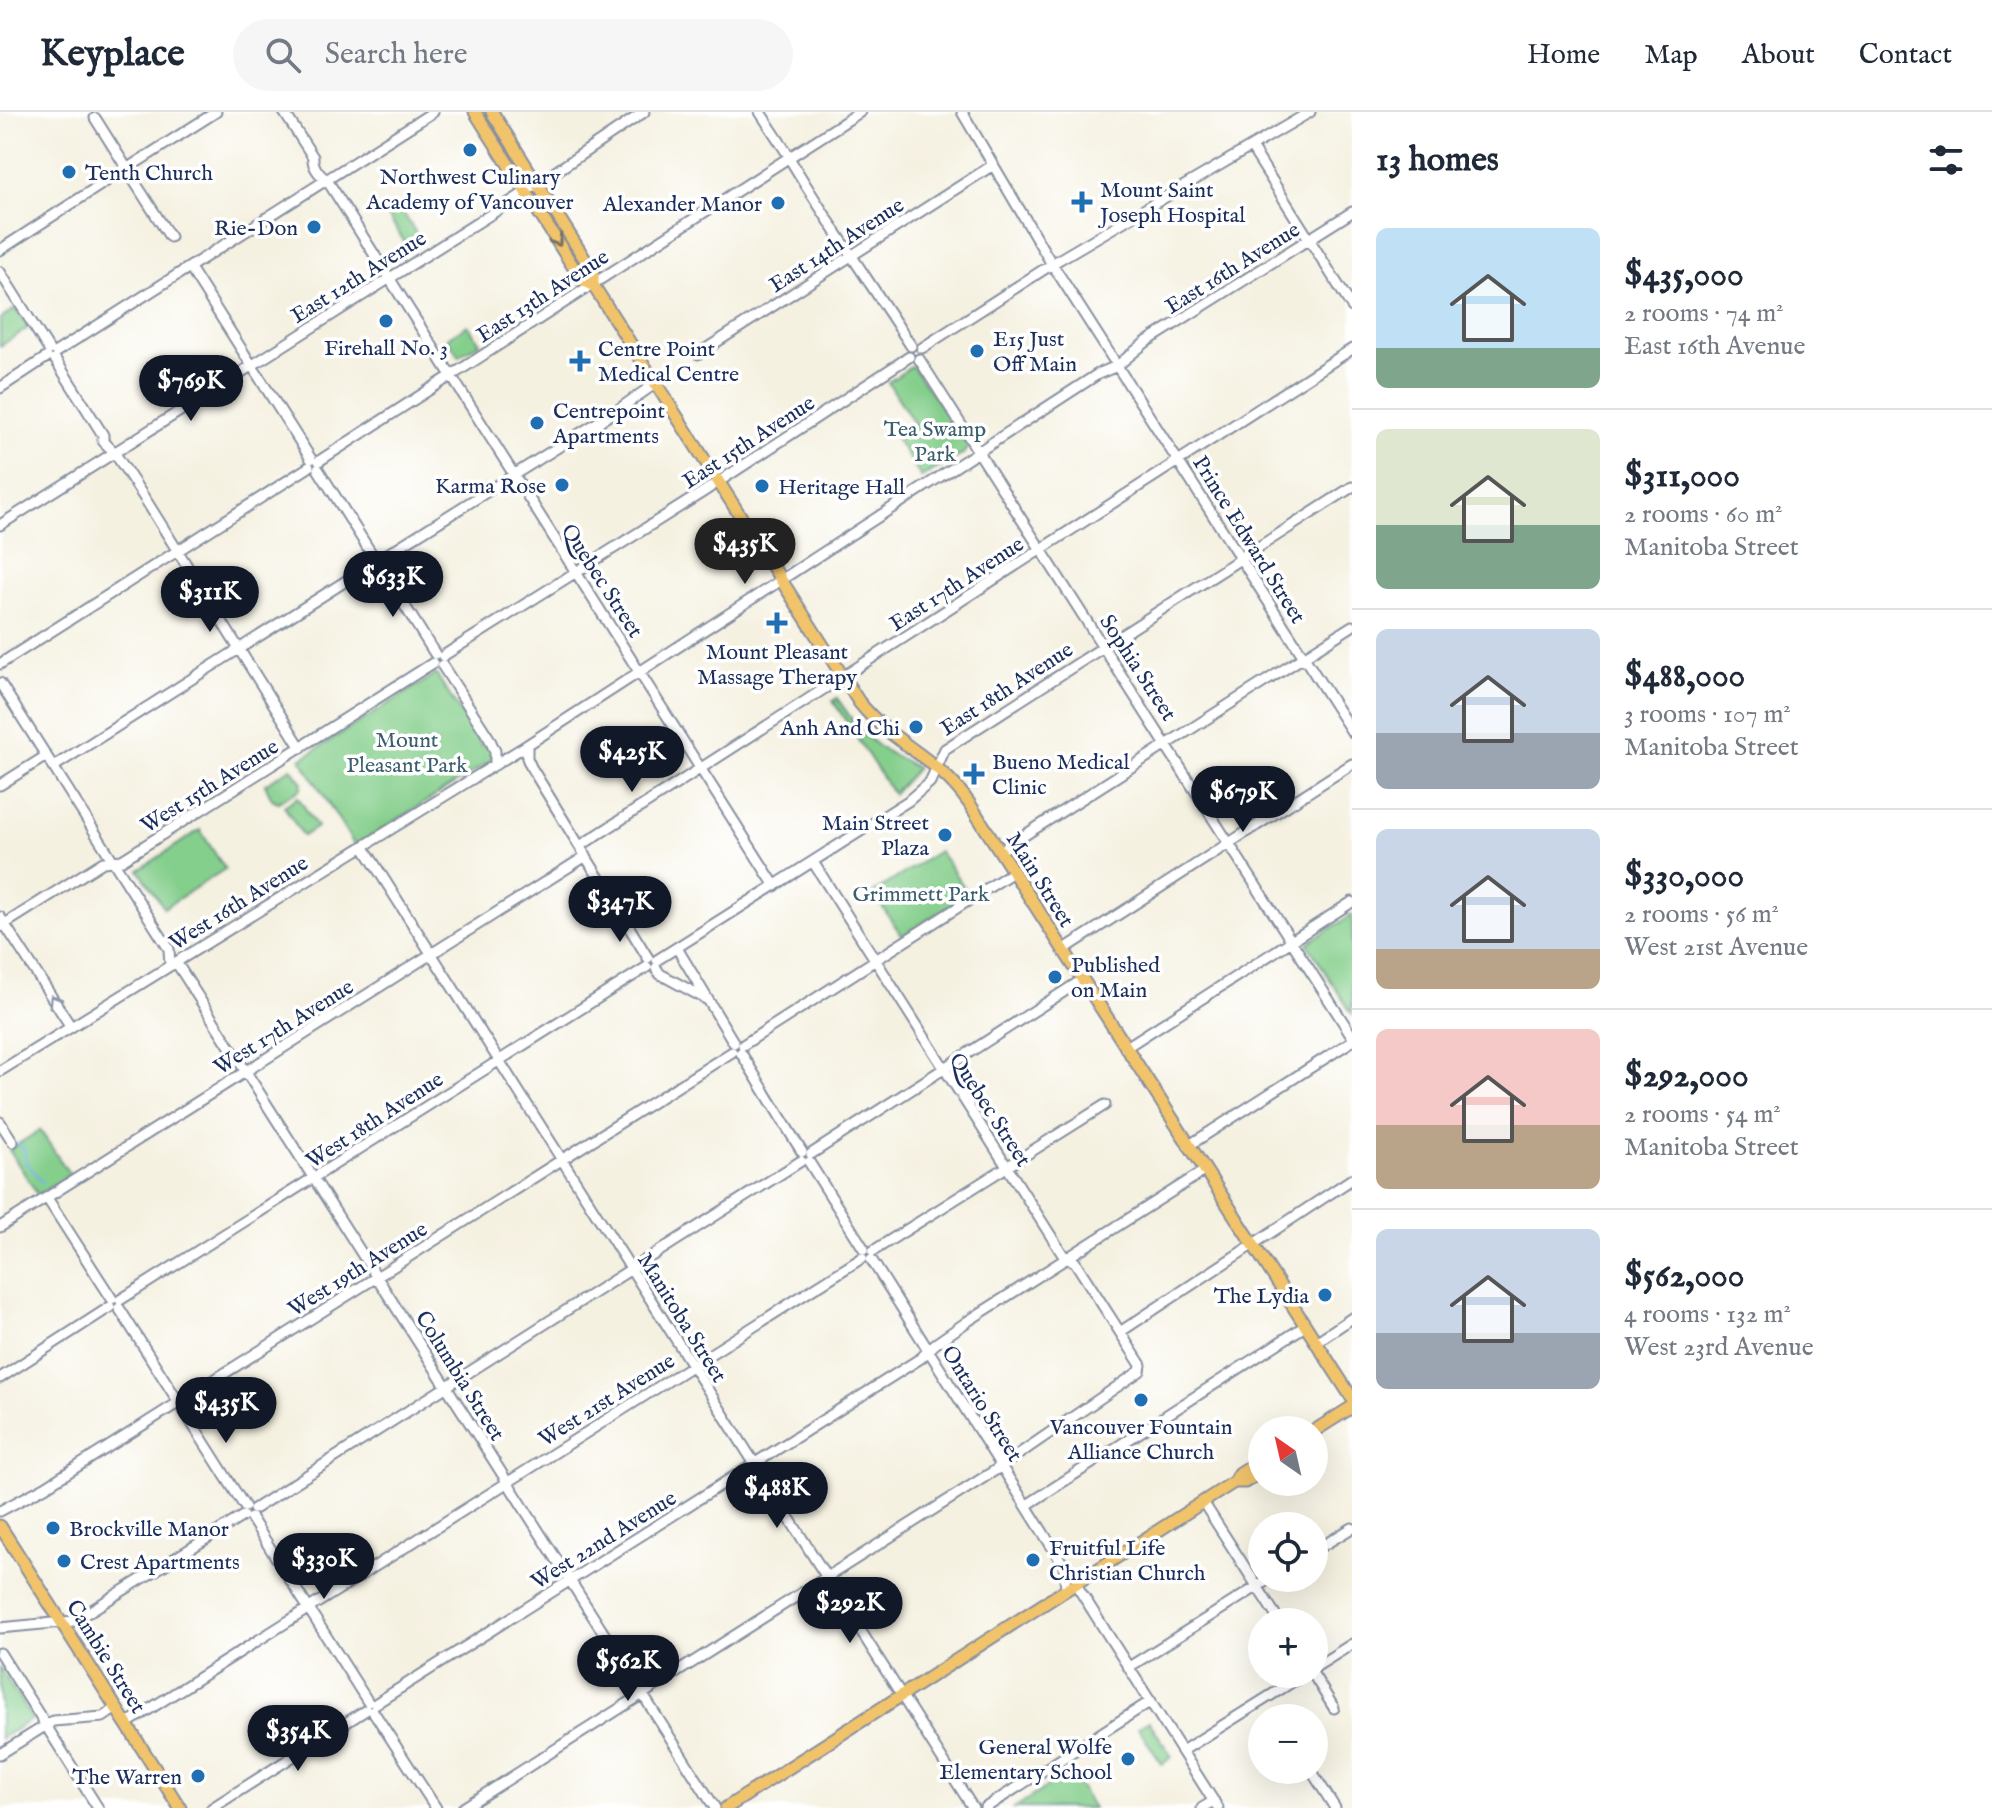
<!DOCTYPE html>
<meta charset="utf-8">
<style>
body{margin:0;font-family:"IM FELL English",serif;background:#f6f6f7;color:#1f2937;height:100vh;display:flex;flex-direction:column;font-size:30px;white-space:nowrap}
*{box-sizing:border-box;margin:0}
p{font-size:26px;color:#747a83}
.icon{flex:none;width:44px;height:44px;fill:none;stroke:currentColor;stroke-width:2;stroke-linecap:round;stroke-linejoin:round}
.map{position:relative;flex:1;overflow:hidden}
.panel{display:flex;flex-direction:column;background:#fff;width:640px}
.panel>*{flex:none}
.needle{width:52px;rotate:326deg}
.buttons{position:absolute;left:1248px;top:1304px;display:grid;gap:16px}
.buttons a{display:grid;place-items:center;width:80px;height:80px;border-radius:50%;background:#fff;box-shadow:0 8px 32px #0002;font-size:40px}
.price{position:absolute;translate:-50% -68px;padding:0 18px;border-radius:28px;background:#111827;color:#fff;font-size:26px;line-height:52px;filter:drop-shadow(0 2px 4px #0008)}
.price::after{content:'';position:absolute;left:50%;top:48px;width:24px;height:18px;margin-left:-12px;background:inherit;clip-path:polygon(0 0,100% 0,50% 100%)}
.price.current{background:#222;color:#fff}
ul{padding:0;list-style:none}
li{display:flex;align-items:center;gap:24px;height:200px;padding:0 24px}
li+li{border-top:2px solid #e0e1e3}
li span{display:grid;place-items:center;flex:none;width:224px;height:160px;border-radius:12px;color:#555}
li>.icon{margin-inline-start:auto}
span .icon{width:96px;height:96px;fill:#fffc;stroke-width:1}
li b{font-size:34px}
h2{display:flex;justify-content:space-between;align-items:center;height:96px;padding:0 24px;font-size:34px}
header{display:flex;align-items:center;gap:48px;box-sizing:border-box;height:112px;padding:0 40px;background:#fff;border-bottom:2px solid #e0e1e3}
header strong{font-size:38px}
nav{display:flex;gap:44px;margin-inline-start:auto;font-size:28px}
.search{width:560px;height:72px;background:#f6f6f7;display:flex;align-items:center;gap:20px;box-sizing:border-box;padding:0 28px;border-radius:44px;color:#747a83;font-size:30px}
main{display:flex;flex:1;min-height:0}
.map>svg:first-child{display:block}
</style>
<header>
<strong>Keyplace</strong>
<div class="search"><svg class="icon" aria-label="search" viewBox="0 0 24 24"><circle cx="10" cy="10" r="6"/><path d="M15 15l6 6"/></svg>Search here</div>
<nav><a>Home</a><a>Map</a><a>About</a><a>Contact</a></nav>
</header>
<main>
<div class="map">
<svg width="1352" height="1696" viewBox="0 0 1352 1696">
<rect width="100%" height="100%" fill="#fff"/>
<filter id="ink" filterUnits="userSpaceOnUse"><feTurbulence type="fractalNoise" baseFrequency=".0125" numOctaves="2"/><feDisplacementMap in="SourceGraphic" scale="16" xChannelSelector="R" yChannelSelector="G"/><feConvolveMatrix kernelMatrix="1 2 1 2 8 2 1 2 1" color-interpolation-filters="sRGB"/></filter>
<filter id="wash" filterUnits="userSpaceOnUse"><feTurbulence type="fractalNoise" baseFrequency=".006" numOctaves="4" result="noise"/><feDisplacementMap in="SourceGraphic" scale="32" xChannelSelector="R" yChannelSelector="G"/><feGaussianBlur stdDeviation="1.8" result="paint"/><feColorMatrix in="noise" values="0 0 0 0 0 0 0 0 0 0 0 0 0 0 0 0 0 1.4 0 .05"/><feComposite in="paint" operator="in"/></filter>
<g filter="url(#wash)">
<rect width="100%" height="100%" fill="#f5f1e1"/>
<path fill="#85cf8c" stroke="#507f75" stroke-width="2" d="M398 93 421 129 409 137 386 101Z
M15 197 28 216 0 234V207Z
M468 213 480 231 459 244 447 226Z
M912 254 969 334 962 343 921 365 896 326 915 313 888 270Z
M436 562 481 633 489 635 493 642 491 649 355 734 301 647Z
M837 586 861 620 880 636 917 656 893 682 833 589Z
M291 656 302 669 301 677 278 690 272 687 265 672Z
M298 685 317 715 303 724 284 694Z
M200 718 225 757 164 796 139 758Z
M939 739 969 782 902 824 873 781Z
M1352 803V902L1307 831Z
M40 1018 70 1063 38 1083 9 1038Z
M0 1556 32 1607 0 1627Z
M1149 1609 1172 1645 1162 1652 1138 1616Z
M1070 1660 1093 1696H1014Z"/>
<g fill="none" stroke-linecap="round" stroke-linejoin="round">
<path stroke="#77b2e8" stroke-width="2" d="M18 1031 25 1038V1049L43 1071"/>
</g>
</g>
<g filter="url(#ink)">
<g fill="none" stroke-linecap="round" stroke-linejoin="round">
<g stroke="#8890a0" stroke-width="13">
<path id="minor" d="M284 0 313 45C312 54 319 63 327 68L775 774
M760 0 787 41
M962 0 1047 144 1113 247
M95 6 124 52
M1251 35 1352 195
M793 43 860 0
M791 49C829 112 871 172 911 234
M131 54 216 0
M129 61 170 125
M0 138 122 59
M190 156 311 347
M0 160 49 238
M922 236 1060 147 1310 0
M56 240 433 0
M698 242 993 53
M55 247 103 323V329L114 340 147 390 301 636
M919 247 1352 924
M1117 254 1352 620
M0 276 47 245
M319 349 785 48
M318 357 373 444
M0 413 518 85 644 0
M381 446 619 297 656 271
M380 454 435 542
M443 544 703 380 909 245
M0 552 309 355
M442 553 489 626 495 639V653
M0 571 169 837 170 854
M527 633V646L531 655 648 846
M53 655 371 453
M0 673 46 644
M363 734 973 1696
M580 734 1352 237
M1000 739 1352 514
M0 805 71 915
M0 815 103 750 122 748 433 551
M677 836 734 931
M1063 838 1352 652
M657 848 908 689 930 670 945 637 1352 375
M176 850 715 1696
M656 856 660 862 706 887
M743 933 1013 760
M1125 936 1352 790
M741 941 802 1040
M0 959 527 633 1098 262 1117 254 1146 230 1352 100
M0 1010 13 1030
M1188 1034 1352 929
M811 1042 1082 868
M809 1050 864 1137
M47 1086 112 1187
M0 1115 586 744
M873 1139 1105 993
M871 1147 1064 1454 1066 1477
M120 1188 647 855
M119 1196 245 1395
M1120 1220 1352 1067
M1316 1230 1352 1206
M0 1266 110 1195
M1203 1390 1280 1510
M1027 1393 1305 1214
M254 1397 801 1049
M0 1399 45 1375 732 940
M251 1406 368 1590
M1314 1439 1352 1416
M1064 1454 1084 1466
M1075 1471 1218 1696
M0 1516 74 1509 243 1404
M0 1541 98 1696
M1129 1555 1271 1466
M1314 1556 1352 1532
M1313 1562 1334 1596
M375 1592 921 1246 935 1232 968 1209 1204 1059
M373 1599 436 1696
M126 1612 862 1146
M1182 1639 1305 1562
M0 1642 53 1609 103 1605 116 1596
M1311 1658 1335 1696
M212 1696 366 1598
M463 1696 994 1359 1140 1259 1141 1253 1075 1150 1063 1143 813 750
M985 1696 1151 1589
M1202 1696 1214 1689"/>
</g>
<g stroke="#8890a0" stroke-width="15">
<path id="major" d="M475 0 581 167 593 173 859 590C892 632 937 644 969 691L1352 1286
M492 0 593 160V173
M1314 1319 1352 1295
M1234 1370H1245L1262 1359
M0 1414 180 1696
M726 1696 1234 1370 1240 1361 1262 1347"/>
</g>
<use href="#minor" stroke="#fff" stroke-width="9"/>
<use href="#major" stroke="#f1c36a" stroke-width="11"/>
</g>
<defs><path id="oneway-chevron" d="M-2-3.5L2.5 0L-2 3.5" fill="none" stroke-width="1.6" stroke-linecap="round" stroke-linejoin="round" transform="scale(2)"/></defs>
<use stroke="#7b7263" href="#oneway-chevron" transform="translate(557 129) rotate(58)"/>
<use stroke="#8d97ae" href="#oneway-chevron" transform="translate(54 888) rotate(-122)"/>
</g>
<g fill="#1f6fb2" stroke="#fff" stroke-width="3">
<circle cx="470" cy="38" r="8"/>
<circle cx="69" cy="60" r="8"/>
<path d="M1078 78h8v8h8v8h-8v8h-8v-8h-8v-8h8z"/>
<circle cx="778" cy="91" r="8"/>
<circle cx="314" cy="115" r="8"/>
<circle cx="386" cy="209" r="8"/>
<circle cx="977" cy="239" r="8"/>
<path d="M576 237h8v8h8v8h-8v8h-8v-8h-8v-8h8z"/>
<circle cx="537" cy="311" r="8"/>
<circle cx="562" cy="373" r="8"/>
<circle cx="762" cy="374" r="8"/>
<path d="M773 499h8v8h8v8h-8v8h-8v-8h-8v-8h8z"/>
<circle cx="916" cy="615" r="8"/>
<path d="M970 650h8v8h8v8h-8v8h-8v-8h-8v-8h8z"/>
<circle cx="945" cy="723" r="8"/>
<circle cx="1055" cy="865" r="8"/>
<circle cx="1325" cy="1183" r="8"/>
<circle cx="1141" cy="1288" r="8"/>
<circle cx="53" cy="1416" r="8"/>
<circle cx="1033" cy="1448" r="8"/>
<circle cx="64" cy="1449" r="8"/>
<circle cx="1128" cy="1647" r="8"/>
<circle cx="198" cy="1664" r="8"/>
</g>
<g text-anchor="middle" stroke-width="7" stroke-linejoin="round" paint-order="stroke">
<g font-size="22" fill="#1b2f5e" stroke="#fff" text-anchor="start">
<text x="85" y="68">Tenth Church</text>
<text x="470" y="72" text-anchor="middle">Northwest Culinary<tspan x="470" dy="25">Academy of Vancouver</tspan></text>
<text x="1100" y="85">Mount Saint<tspan x="1100" dy="25">Joseph Hospital</tspan></text>
<text x="762" y="99" text-anchor="end">Alexander Manor</text>
<text x="298" y="123" text-anchor="end">Rie-Don</text>
<text x="993" y="234">E15 Just<tspan x="993" dy="25">Off Main</tspan></text>
<text x="386" y="243" text-anchor="middle">Firehall No. 3</text>
<text x="598" y="244">Centre Point<tspan x="598" dy="25">Medical Centre</tspan></text>
<text x="553" y="306">Centrepoint<tspan x="553" dy="25">Apartments</tspan></text>
<text x="546" y="381" text-anchor="end">Karma Rose</text>
<text x="778" y="382">Heritage Hall</text>
<text x="777" y="547" text-anchor="middle">Mount Pleasant<tspan x="777" dy="25">Massage Therapy</tspan></text>
<text x="900" y="623" text-anchor="end">Anh And Chi</text>
<text x="992" y="657">Bueno Medical<tspan x="992" dy="25">Clinic</tspan></text>
<text x="929" y="718" text-anchor="end">Main Street<tspan x="929" dy="25">Plaza</tspan></text>
<text x="1071" y="860">Published<tspan x="1071" dy="25">on Main</tspan></text>
<text x="1309" y="1191" text-anchor="end">The Lydia</text>
<text x="1141" y="1322" text-anchor="middle">Vancouver Fountain<tspan x="1141" dy="25">Alliance Church</tspan></text>
<text x="69" y="1424">Brockville Manor</text>
<text x="1049" y="1443">Fruitful Life<tspan x="1049" dy="25">Christian Church</tspan></text>
<text x="80" y="1457">Crest Apartments</text>
<text x="1112" y="1642" text-anchor="end">General Wolfe<tspan x="1112" dy="25">Elementary School</tspan></text>
<text x="182" y="1672" text-anchor="end">The Warren</text>
</g>
<g font-size="22" fill="#1b2f5e" stroke="#fff">
<text transform="translate(836 132) rotate(-33)" y="8">East 14th Avenue</text>
<text transform="translate(1232 155) rotate(-32)" y="8">East 16th Avenue</text>
<text transform="translate(358 164) rotate(-32)" y="8">East 12th Avenue</text>
<text transform="translate(542 183) rotate(-33)" y="8">East 13th Avenue</text>
<text transform="translate(748 329) rotate(-33)" y="8">East 15th Avenue</text>
<text transform="translate(1250 427) rotate(58)" y="8">Prince Edward Street</text>
<text transform="translate(603 468) rotate(57)" y="8">Quebec Street</text>
<text transform="translate(956 471) rotate(-33)" y="8">East 17th Avenue</text>
<text transform="translate(1139 555) rotate(57)" y="8">Sophia Street</text>
<text transform="translate(1006 576) rotate(-33)" y="8">East 18th Avenue</text>
<text transform="translate(209 673) rotate(-32)" y="8">West 15th Avenue</text>
<text transform="translate(1041 767) rotate(58)" y="8">Main Street</text>
<text transform="translate(238 790) rotate(-32)" y="8">West 16th Avenue</text>
<text transform="translate(283 914) rotate(-32)" y="8">West 17th Avenue</text>
<text transform="translate(991 997) rotate(57)" y="8">Quebec Street</text>
<text transform="translate(374 1007) rotate(-33)" y="8">West 18th Avenue</text>
<text transform="translate(357 1156) rotate(-32)" y="8">West 19th Avenue</text>
<text transform="translate(683 1205) rotate(58)" y="8">Manitoba Street</text>
<text transform="translate(461 1263) rotate(58)" y="8">Columbia Street</text>
<text transform="translate(606 1287) rotate(-32)" y="8">West 21st Avenue</text>
<text transform="translate(983 1291) rotate(58)" y="8">Ontario Street</text>
<text transform="translate(603 1427) rotate(-32)" y="8">West 22nd Avenue</text>
<text transform="translate(107 1544) rotate(58)" y="8">Cambie Street</text>
</g>
<g font-size="22" fill="#3b5f6c" stroke="#fff">
<text x="935" y="324">Tea Swamp<tspan x="935" dy="25">Park</tspan></text>
<text x="407" y="635">Mount<tspan x="407" dy="25">Pleasant Park</tspan></text>
<text x="921" y="789">Grimmett Park</text>
</g>
</g>
</svg>
<div class="buttons">
<a><svg class="needle" viewBox="-14 -14 28 28"><path d="M0-13l5 13h-10z" fill="#e53935"/><path d="M0 13l5-13h-10z" fill="#747a83"/></svg></a>
<a><svg class="icon" aria-label="locate" viewBox="0 0 24 24"><circle cx="12" cy="12" r="6"/><path d="M12 2v4M12 18v4M2 12h4M18 12h4"/></svg></a>
<a>+</a>
<a>−</a>
</div>
<b class="price" style="left:191px;top:311px">$769K</b>
<b class="price current" style="left:745px;top:474px">$435K</b>
<b class="price" style="left:393px;top:507px">$633K</b>
<b class="price" style="left:210px;top:522px">$311K</b>
<b class="price" style="left:632px;top:682px">$425K</b>
<b class="price" style="left:1243px;top:722px">$679K</b>
<b class="price" style="left:620px;top:832px">$347K</b>
<b class="price" style="left:226px;top:1333px">$435K</b>
<b class="price" style="left:777px;top:1418px">$488K</b>
<b class="price" style="left:324px;top:1489px">$330K</b>
<b class="price" style="left:850px;top:1533px">$292K</b>
<b class="price" style="left:628px;top:1591px">$562K</b>
<b class="price" style="left:298px;top:1661px">$354K</b>
</div>
<section class="panel">
<h2>13 homes<svg class="icon" aria-label="filters" viewBox="0 0 24 24"><path d="M4 7h16M4 17h16"/><circle cx="9" cy="7" r="2"/><circle cx="15" cy="17" r="2"/></svg></h2>
<ul>
<li><span style="background:linear-gradient(#bfe0f5 75%,#7fa58c 0)"><svg class="icon" aria-label="home" viewBox="0 0 24 24"><path d="M3 11l9-7 9 7M6 9v11h12V9"/></svg></span><div><b>$435,000</b><p>2 rooms · 74 m²</p><p>East 16th Avenue</p></div></li>
<li><span style="background:linear-gradient(#dfe7d0 60%,#7fa58c 0)"><svg class="icon" aria-label="home" viewBox="0 0 24 24"><path d="M3 11l9-7 9 7M6 9v11h12V9"/></svg></span><div><b>$311,000</b><p>2 rooms · 60 m²</p><p>Manitoba Street</p></div></li>
<li><span style="background:linear-gradient(#c9d6e8 65%,#9aa5b1 0)"><svg class="icon" aria-label="home" viewBox="0 0 24 24"><path d="M3 11l9-7 9 7M6 9v11h12V9"/></svg></span><div><b>$488,000</b><p>3 rooms · 107 m²</p><p>Manitoba Street</p></div></li>
<li><span style="background:linear-gradient(#c9d6e8 75%,#b9a48a 0)"><svg class="icon" aria-label="home" viewBox="0 0 24 24"><path d="M3 11l9-7 9 7M6 9v11h12V9"/></svg></span><div><b>$330,000</b><p>2 rooms · 56 m²</p><p>West 21st Avenue</p></div></li>
<li><span style="background:linear-gradient(#f6c9c9 60%,#b9a48a 0)"><svg class="icon" aria-label="home" viewBox="0 0 24 24"><path d="M3 11l9-7 9 7M6 9v11h12V9"/></svg></span><div><b>$292,000</b><p>2 rooms · 54 m²</p><p>Manitoba Street</p></div></li>
<li><span style="background:linear-gradient(#c9d6e8 65%,#9aa5b1 0)"><svg class="icon" aria-label="home" viewBox="0 0 24 24"><path d="M3 11l9-7 9 7M6 9v11h12V9"/></svg></span><div><b>$562,000</b><p>4 rooms · 132 m²</p><p>West 23rd Avenue</p></div></li>
</ul>
</section>
</main>
